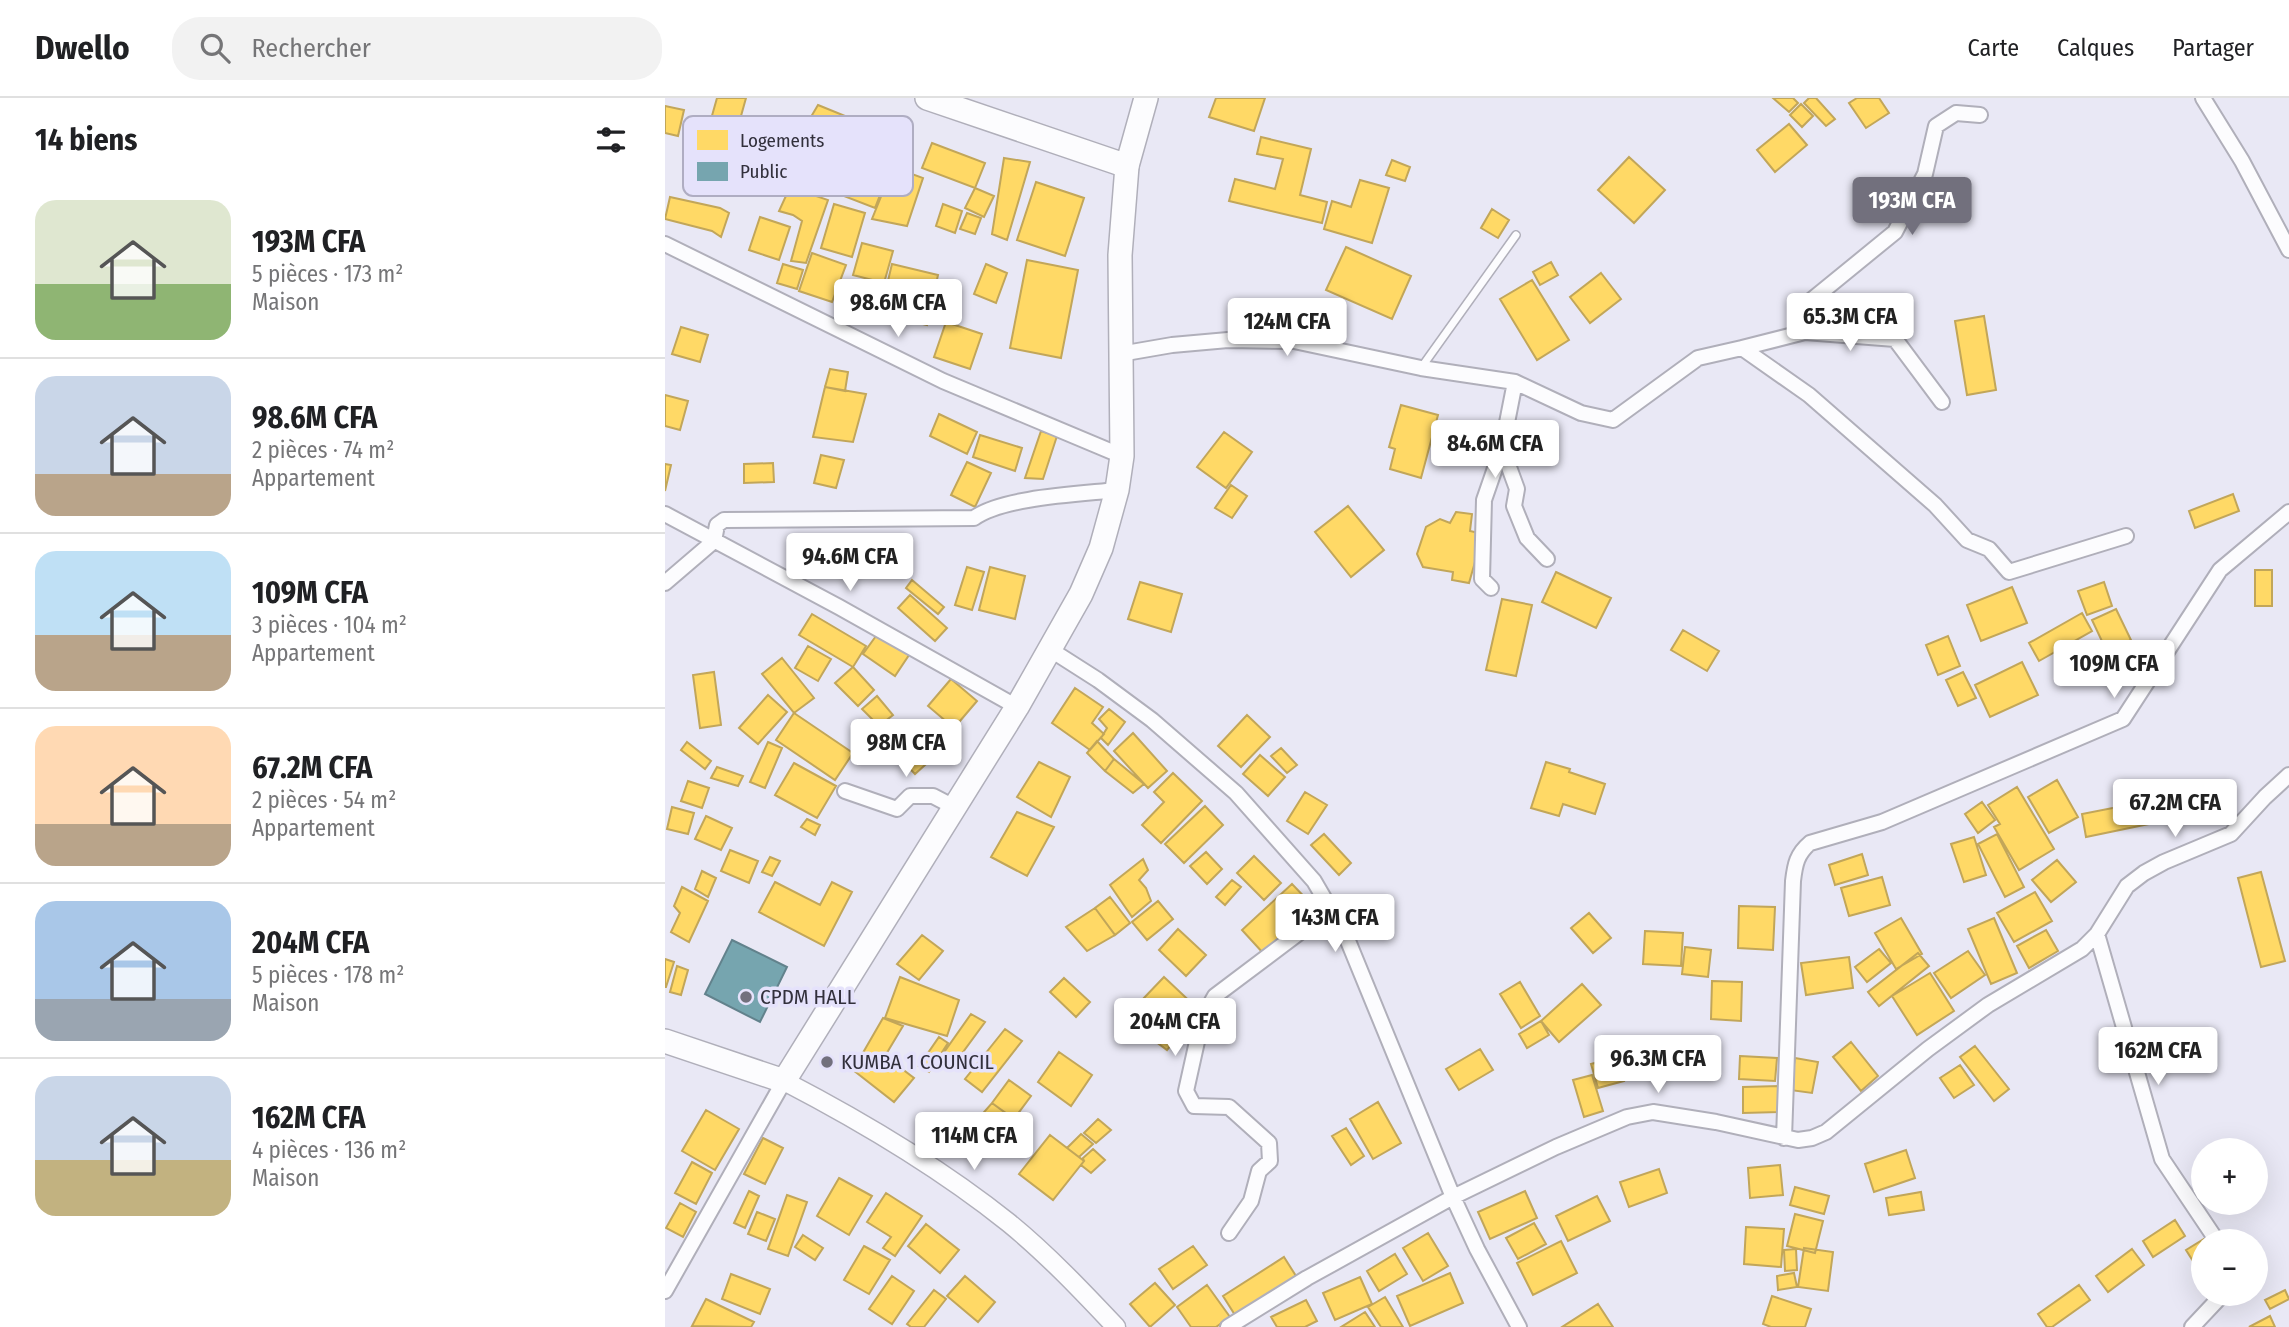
<!DOCTYPE html>
<html lang="fr">
<meta charset="utf-8">
<style>
body{margin:0;font-family:"Fira Sans Condensed",sans-serif;background:#f2f2f2;color:#202124;height:100vh;display:flex;flex-direction:column;font-size:26px;white-space:nowrap}
*{box-sizing:border-box;margin:0}
p{font-size:23px;color:#757577}
.icon{flex:none;width:38px;height:38px;fill:none;stroke:currentColor;stroke-width:2;stroke-linecap:round;stroke-linejoin:round}
.map{position:relative;flex:1;overflow:hidden}
.sheet{display:flex;flex-direction:column;background:#fff;width:665px}
.sheet>*{flex:none}
.fabs{position:absolute;left:1526px;top:1040px;display:grid;gap:14px}
.fabs a{display:grid;place-items:center;width:77px;height:77px;border-radius:50%;background:#fff;box-shadow:0 7px 28px #0002;font-size:35px}
.price{position:absolute;translate:-50% -60px;padding:0 16px;border-radius:7px;background:#fff;color:#222;font-size:23px;line-height:46px;filter:drop-shadow(0 2px 4px #0008)}
.price::after{content:'';position:absolute;left:50%;top:42px;width:21px;height:16px;margin-left:-10px;background:inherit;clip-path:polygon(0 0,100% 0,50% 100%)}
.price.on{background:#72707d;color:#fff}
ul{padding:0;list-style:none}
li{display:flex;align-items:center;gap:21px;height:175px;padding:0 35px}
li+li{border-top:2px solid #e0e0e0}
li span{display:grid;place-items:center;flex:none;width:196px;height:140px;border-radius:21px;color:#555}
li>.icon{margin-inline-start:auto}
span .icon{width:84px;height:84px;fill:#fffc;stroke-width:1}
li b{font-size:30px}
h2{display:flex;justify-content:space-between;align-items:center;height:84px;padding:0 35px;font-size:30px}
header{display:flex;align-items:center;gap:42px;box-sizing:border-box;height:98px;padding:0 35px;background:#fff;border-bottom:2px solid #e0e0e0}
header strong{font-size:33px}
nav{display:flex;gap:38px;margin-inline-start:auto;font-size:24px}
.search{width:490px;height:63px;background:#f2f2f2;display:flex;align-items:center;gap:18px;box-sizing:border-box;padding:0 24px;border-radius:28px;color:#757577;font-size:26px}
main{display:flex;flex:1;min-height:0}
.map>svg:first-child{display:block}
</style>
<header>
<strong>Dwello</strong>
<div class="search"><svg class="icon" aria-label="search" viewBox="0 0 24 24"><circle cx="10" cy="10" r="6"/><path d="M15 15l6 6"/></svg>Rechercher</div>
<nav><a>Carte</a><a>Calques</a><a>Partager</a></nav>
</header>
<main>
<section class="sheet">
<h2>14 biens<svg class="icon" aria-label="filters" viewBox="0 0 24 24"><path d="M4 7h16M4 17h16"/><circle cx="9" cy="7" r="2"/><circle cx="15" cy="17" r="2"/></svg></h2>
<ul>
<li><span style="background:linear-gradient(#dfe7d0 60%,#8fb573 0)"><svg class="icon" aria-label="home" viewBox="0 0 24 24"><path d="M3 11l9-7 9 7M6 9v11h12V9"/></svg></span><div><b>193M CFA</b><p>5 pièces · 173 m²</p><p>Maison</p></div></li>
<li><span style="background:linear-gradient(#c9d6e8 70%,#b9a48a 0)"><svg class="icon" aria-label="home" viewBox="0 0 24 24"><path d="M3 11l9-7 9 7M6 9v11h12V9"/></svg></span><div><b>98.6M CFA</b><p>2 pièces · 74 m²</p><p>Appartement</p></div></li>
<li><span style="background:linear-gradient(#bfe0f5 60%,#b9a48a 0)"><svg class="icon" aria-label="home" viewBox="0 0 24 24"><path d="M3 11l9-7 9 7M6 9v11h12V9"/></svg></span><div><b>109M CFA</b><p>3 pièces · 104 m²</p><p>Appartement</p></div></li>
<li><span style="background:linear-gradient(#ffd9b3 70%,#b9a48a 0)"><svg class="icon" aria-label="home" viewBox="0 0 24 24"><path d="M3 11l9-7 9 7M6 9v11h12V9"/></svg></span><div><b>67.2M CFA</b><p>2 pièces · 54 m²</p><p>Appartement</p></div></li>
<li><span style="background:linear-gradient(#a9c7e8 70%,#9aa5b1 0)"><svg class="icon" aria-label="home" viewBox="0 0 24 24"><path d="M3 11l9-7 9 7M6 9v11h12V9"/></svg></span><div><b>204M CFA</b><p>5 pièces · 178 m²</p><p>Maison</p></div></li>
<li><span style="background:linear-gradient(#c9d6e8 60%,#c2b280 0)"><svg class="icon" aria-label="home" viewBox="0 0 24 24"><path d="M3 11l9-7 9 7M6 9v11h12V9"/></svg></span><div><b>162M CFA</b><p>4 pièces · 136 m²</p><p>Maison</p></div></li>
</ul>
</section>
<div class="map">
<svg width="1624" height="1229" viewBox="0 0 1624 1229">
<rect width="100%" height="100%" fill="#e9e8f5"/>
<path fill="#ffd966" stroke="#c2a659" stroke-width="2" d="M52 0H81L66 54 39 46Z
M551 0H600L589 33 544 19Z
M1108 0H1128L1133 5 1124 14Z
M1144 0H1151L1170 21 1161 28 1139 5Z
M1192 0H1214L1224 15 1201 30 1184 5Z
M1136 6 1148 18 1137 29 1125 17Z
M153 7 190 22 179 45 140 29Z
M0 8 19 12 13 38 0 35Z
M1124 26 1142 47 1110 74 1092 52Z
M197 28 236 42 210 110 171 95Z
M596 39 646 51 635 97 662 104 657 125 564 103 570 81 610 91 618 61 592 56Z
M267 45 320 65 310 90 257 70Z
M964 59 1000 92 969 125 933 92Z
M339 60 365 64 342 142 327 136Z
M727 62 745 69 740 83 721 77Z
M228 69 258 80 242 128 207 121Z
M695 82 724 90 707 145 659 131 667 103 686 109Z
M371 84 419 100 400 158 352 142Z
M125 89 163 102 141 165 126 163 137 123 128 117 114 113Z
M310 90 329 98 319 119 300 110Z
M5 99 55 110 64 115 56 139 47 133 0 121Z
M169 106 200 115 187 159 156 150Z
M278 106 297 113 290 135 271 128Z
M827 111 844 122 833 140 816 130Z
M302 115 316 120 310 136 295 131Z
M95 119 125 129 114 162 84 152Z
M197 145 228 153 219 185 188 177Z
M681 149 746 178 727 221 661 192Z
M147 155 181 167 167 204 134 193Z
M362 162 413 172 396 260 345 250Z
M886 164 893 177 875 187 868 174Z
M118 166 138 172 132 191 112 185Z
M227 166 273 177 262 227 215 216Z
M321 166 342 175 331 205 309 196Z
M936 175 956 201 925 225 905 199Z
M867 182 904 242 872 262 835 201Z
M1319 218 1331 292 1302 297 1290 223Z
M281 224 317 236 305 271 269 259Z
M16 229 43 237 35 264 7 256Z
M165 271 183 274 180 293 160 289Z
M160 289 201 296 188 344 148 339Z
M0 297 23 303 15 332 0 328Z
M736 307 773 317 756 380 725 371 730 351 724 349Z
M274 316 312 334 302 356 265 338Z
M376 333 392 338 378 381 360 380Z
M559 334 587 354 561 390 532 369Z
M315 337 357 350 350 373 308 359Z
M156 357 179 362 171 390 149 385Z
M302 364 326 375 310 409 286 397Z
M108 365 109 384 79 385V366Z
M0 366 6 367 0 393Z
M566 387 582 398 567 420 550 410Z
M1568 396 1574 413 1530 430 1524 413Z
M683 408 719 452 686 479 650 434Z
M791 414 807 416 805 433 818 436 804 485 787 482 788 474 758 469 752 456 761 429 775 421 785 425Z
M302 469 319 474 307 512 290 507Z
M325 469 360 478 350 521 314 512Z
M1590 472H1607V508H1590Z
M891 474 946 500 931 530 877 504Z
M247 482 279 509 273 516 241 490Z
M475 484 517 496 506 534 463 521Z
M1439 484 1447 508 1422 517 1413 493Z
M1347 489 1362 525 1316 543 1302 507Z
M245 497 282 530 270 543 233 510Z
M837 501 867 507 851 578 821 572Z
M1451 511 1466 542 1442 554 1427 522Z
M1417 515 1427 533 1374 563 1364 545Z
M147 516 201 548 188 569 134 537Z
M1018 532 1054 553 1042 573 1006 552Z
M211 538 244 557 230 578 198 556Z
M1283 538 1295 568 1273 577 1261 547Z
M143 548 166 561 153 583 130 570Z
M117 560 149 600 129 615 97 576Z
M1357 564 1373 597 1325 619 1310 587Z
M188 569 209 592 193 608 170 585Z
M49 574 56 627 35 630 28 577Z
M1298 574 1311 600 1293 608 1281 582Z
M286 581 312 603 289 630 263 608Z
M410 590 438 609 427 625 439 636 425 652 387 625Z
M103 597 122 614 93 646 74 630Z
M212 598 228 617 214 628 197 611Z
M444 611 460 624 443 647 436 640 442 630 434 621Z
M129 615 188 655 170 682 111 642Z
M582 617 605 639 576 669 553 648Z
M468 635 502 673 483 690 449 653Z
M248 636 270 658 250 676 229 654Z
M432 643 449 661 440 673 422 655Z
M22 644 46 663 40 671 16 652Z
M103 644 117 650 100 690 85 684Z
M616 650 632 667 622 675 606 658Z
M595 657 620 679 603 698 578 676Z
M449 661 479 686 468 695 440 673Z
M374 664 405 679 386 719 352 699Z
M881 664 905 671 904 674 940 686 930 716 898 706 894 718 866 710Z
M129 665 171 688 152 720 110 697Z
M52 669 78 678 73 688 46 680Z
M508 675 537 703 496 745 477 727 499 704 489 694Z
M1392 682 1413 719 1384 735 1363 699Z
M23 683 44 690 37 710 16 703Z
M1352 689 1389 751 1354 772 1329 729 1335 726 1323 707Z
M640 694 662 707 643 736 622 723Z
M1509 698 1513 720 1421 739 1417 716Z
M1317 704 1330 722 1313 735 1300 716Z
M540 708 558 727 519 765 500 746Z
M7 709 29 715 23 736 2 731Z
M352 714 389 729 362 778 326 759Z
M41 718 67 730 56 752 30 741Z
M142 721 155 727 150 737 136 729Z
M659 736 686 765 674 777 646 747Z
M1332 736 1359 789 1340 799 1313 746Z
M1309 739 1321 777 1299 784 1286 746Z
M65 752 93 763 84 785 56 773Z
M541 754 557 771 542 786 525 768Z
M1197 756 1203 777 1170 787 1164 767Z
M589 758 616 785 599 802 572 775Z
M105 759 115 763 107 778 97 774Z
M478 761 483 772 474 782 481 790 486 803 467 819 445 787Z
M1392 762 1411 784 1386 804 1367 782Z
M37 773 51 780 43 799 30 791Z
M1596 774 1620 863 1596 869 1573 780Z
M1217 779 1225 807 1184 818 1176 790Z
M567 782 576 789 560 807 551 799Z
M110 784 155 807 167 784 187 794 159 848 94 814Z
M627 786 650 810 599 856 577 832Z
M17 789 43 803 24 844 6 834 15 815 9 808Z
M1370 794 1387 823 1349 844 1332 815Z
M445 799 465 825 450 837 430 810Z
M493 803 508 821 482 842 467 824Z
M1074 808 1110 809 1108 852 1073 850Z
M430 810 450 837 422 853 401 829Z
M924 815 946 840 928 855 906 830Z
M1236 820 1257 856 1231 871 1210 835Z
M1329 820 1352 875 1326 886 1303 831Z
M513 831 541 857 521 878 494 852Z
M1381 832 1393 853 1364 870 1352 848Z
M980 833 1018 835 1016 868 978 866Z
M257 837 278 853 254 882 232 866Z
M1020 849 1046 852 1043 879 1017 876Z
M1214 851 1226 865 1202 884 1190 869Z
M1303 853 1320 877 1286 900 1269 875Z
M1253 855 1264 868 1214 908 1203 894Z
M1184 859 1188 890 1141 897 1136 865Z
M0 861 9 864 1 889H0Z
M12 868 23 872 16 897 5 894Z
M1265 875 1289 913 1252 937 1227 898Z
M235 879 294 902 282 938 220 920Z
M499 879 533 911 511 934 477 902Z
M399 880 425 904 411 919 385 894Z
M1047 883 1077 884 1076 923 1046 921Z
M855 884 875 918 856 930 835 896Z
M917 886 936 907 894 944 876 923Z
M475 906 489 918 473 936 459 924Z
M306 916 320 924 287 969 275 960Z
M218 920 238 928 220 958 249 980 229 1004 188 972Z
M876 923 884 937 862 950 854 936Z
M491 927 510 942 502 952 482 937Z
M340 931 357 943 317 994 300 981Z
M274 939 283 945 264 974 254 968Z
M1186 944 1213 978 1196 993 1168 959Z
M1310 948 1344 991 1329 1003 1295 959Z
M815 951 828 972 794 992 781 971Z
M394 954 427 977 406 1008 373 984Z
M1075 958 1112 960 1110 983 1074 981Z
M952 959 959 983 933 990 926 966Z
M1130 960 1153 964 1147 995 1125 992Z
M1295 967 1309 987 1289 1000 1275 980Z
M927 977 938 1013 919 1019 908 982Z
M344 982 366 998 349 1021 327 1005Z
M1114 988 1115 1014 1078 1015V989Z
M713 1004 736 1045 708 1061 685 1021Z
M327 1005 349 1021 327 1044 305 1030Z
M41 1012 74 1031 50 1072 17 1053Z
M433 1021 446 1032 431 1045 419 1035Z
M681 1030 699 1058 686 1067 667 1038Z
M416 1036 428 1046 414 1059 402 1050Z
M385 1037 419 1063 388 1102 354 1076Z
M98 1040 118 1050 100 1086 79 1076Z
M428 1051 440 1062 426 1075 416 1067 419 1063 418 1060Z
M1241 1052 1250 1080 1209 1094 1200 1066Z
M27 1064 47 1075 31 1106 10 1095Z
M1115 1067 1118 1097 1085 1100 1083 1070Z
M994 1071 1002 1095 964 1109 955 1084Z
M174 1080 207 1098 184 1137 152 1118Z
M1130 1089 1164 1098 1159 1116 1125 1107Z
M84 1093 94 1098 80 1130 69 1125Z
M860 1093 872 1120 825 1141 813 1114Z
M1256 1094 1259 1112 1224 1117 1221 1100Z
M221 1095 257 1118 230 1158 218 1150 226 1139 202 1124Z
M122 1097 142 1104 123 1158 103 1151Z
M932 1098 945 1123 903 1143 891 1118Z
M15 1105 31 1114 18 1139 1 1130Z
M92 1114 110 1121 101 1143 83 1136Z
M1130 1116 1158 1123 1150 1155 1122 1148Z
M1510 1122 1520 1138 1488 1159 1478 1143Z
M869 1125 881 1146 853 1161 841 1140Z
M261 1126 294 1152 275 1175 243 1148Z
M1081 1129 1119 1131 1116 1169 1079 1166Z
M763 1135 783 1168 758 1183 738 1150Z
M138 1137 158 1150 150 1162 130 1149Z
M1539 1141 1538 1143V1179L1521 1152Z
M896 1143 912 1175 868 1197 852 1165Z
M199 1148 225 1162 204 1196 179 1182Z
M528 1148 542 1167 508 1191 494 1171Z
M1139 1150 1168 1154 1163 1193 1133 1189Z
M1131 1151 1132 1172 1120 1173 1119 1152Z
M1467 1151 1479 1167 1443 1194 1431 1178Z
M730 1156 742 1176 714 1193 702 1173Z
M619 1159 631 1178 570 1217 558 1198Z
M785 1175 798 1205 745 1228 732 1198Z
M1129 1175 1132 1189 1113 1192 1112 1178Z
M66 1176 105 1191 95 1216 57 1201Z
M227 1178 249 1193 227 1226 204 1211Z
M300 1178 330 1204 313 1224 282 1198Z
M695 1179 707 1206 670 1222 658 1195Z
M490 1185 510 1207 485 1229 465 1206Z
M542 1187 565 1219 551 1229H526L512 1209Z
M1414 1187 1425 1202 1387 1229H1382L1373 1216Z
M269 1192 281 1201 259 1229H246L242 1226Z
M1620 1192 1624 1201 1605 1211 1600 1202Z
M1107 1198 1146 1211 1140 1229H1106L1098 1226Z
M720 1199 738 1229H716L703 1209Z
M41 1201 89 1224 86 1229 27 1228Z
M641 1202 652 1223 640 1229H612L606 1219Z
M933 1206 948 1229H897Z
M700 1214 710 1229H676Z
M1605 1218 1610 1229H1584Z"/>
<path fill="#76a5af" stroke="#62828c" stroke-width="2" d="M67 842 122 869 95 924 40 896Z"/>
<g fill="none" stroke-linecap="round" stroke-linejoin="round">
<g stroke="#b0afba" stroke-width="10">
<path id="service" d="M756 270 851 137"/>
</g>
<g stroke="#b0afba" stroke-width="18">
<path id="minor" d="M1538 0 1577 63 1624 152
M0 146 278 283 457 358
M1140 234 1143 205 1230 134 1260 76 1271 28 1291 15 1315 17
M1077 250 1140 234 1230 241 1277 304
M455 256 507 247 563 242 629 243 756 270 850 284 916 315 948 322 1033 260 1077 250 1144 297 1270 407 1302 442 1324 451 1344 474 1461 438
M850 284 837 350 852 391 849 408 862 440 882 461
M0 416 174 509 352 609
M0 485 49 443 52 427 59 422 309 420C338 399 415 396 452 392
M826 490 817 481 819 402 837 350
M386 552 433 582 487 622 571 695 649 783 681 838 788 1099 812 1151 854 1229
M180 693 232 711 245 698H268L291 710
M1432 836 1497 1061 1552 1143
M1119 1040 1128 783C1130 766 1132 756 1145 745L1217 724 1458 621 1555 472 1624 414
M564 1135 586 1103 594 1073 605 1063 604 1045 564 1009 529 1008 521 993 537 921 550 898 667 810
M0 1193 119 983
M563 1229 642 1180 788 1099 891 1049 962 1019 988 1014 1051 1024 1133 1042 1147 1040 1161 1034 1263 951 1323 907 1417 851 1432 836 1462 788 1479 775 1499 764 1566 736 1600 699 1624 677
M1527 1229 1559 1195"/>
</g>
<g stroke="#b0afba" stroke-width="21">
<path id="tertiary" d="M119 983C198 1024 274 1069 344 1125 382 1156 417 1193 451 1229"/>
</g>
<g stroke="#b0afba" stroke-width="26">
<path id="primary" d="M0 943 119 983 352 609 416 496 436 450 452 392 457 358 455 157 462 68"/>
</g>
<g stroke="#b0afba" stroke-width="26">
<path id="trunk" d="M262 0 462 68 481 0"/>
</g>
<use href="#service" stroke="#fcfcfe" stroke-width="7"/>
<use href="#minor" stroke="#fcfcfe" stroke-width="14"/>
<use href="#tertiary" stroke="#fcfcfe" stroke-width="18"/>
<use href="#primary" stroke="#fcfcfe" stroke-width="23"/>
<use href="#trunk" stroke="#fcfcfe" stroke-width="23"/>
</g>
<g fill="#72707d" stroke="#e5e2fb" stroke-width="2.5">
<circle cx="81" cy="899" r="7"/>
<circle cx="162" cy="964" r="7"/>
</g>
<g text-anchor="middle" stroke-width="7" stroke-linejoin="round" paint-order="stroke">
<g font-size="21" fill="#32303c" stroke="#e5e2fb" text-anchor="start">
<text x="95" y="906">CPDM HALL</text>
<text x="176" y="971">KUMBA 1 COUNCIL</text>
</g>
</g>
<rect x="18" y="18" width="230" height="80" rx="10" fill="#e5e2fb" stroke="#afadc2" stroke-width="2"/>
<rect x="32" y="32" width="31" height="20" fill="#ffd966"/>
<rect x="32" y="64" width="31" height="19" fill="#76a5af"/>
<g font-size="19" fill="#32303c">
<text x="75" y="49">Logements</text>
<text x="75" y="80">Public</text>
</g>
</svg>
<div class="fabs">
<a>+</a>
<a>−</a>
</div>
<b class="price on" style="left:1247px;top:139px">193M CFA</b>
<b class="price" style="left:233px;top:241px">98.6M CFA</b>
<b class="price" style="left:1185px;top:255px">65.3M CFA</b>
<b class="price" style="left:622px;top:260px">124M CFA</b>
<b class="price" style="left:830px;top:382px">84.6M CFA</b>
<b class="price" style="left:185px;top:495px">94.6M CFA</b>
<b class="price" style="left:1449px;top:602px">109M CFA</b>
<b class="price" style="left:241px;top:681px">98M CFA</b>
<b class="price" style="left:1510px;top:741px">67.2M CFA</b>
<b class="price" style="left:670px;top:856px">143M CFA</b>
<b class="price" style="left:510px;top:960px">204M CFA</b>
<b class="price" style="left:1493px;top:989px">162M CFA</b>
<b class="price" style="left:993px;top:997px">96.3M CFA</b>
<b class="price" style="left:309px;top:1074px">114M CFA</b>
</div>
</main>
